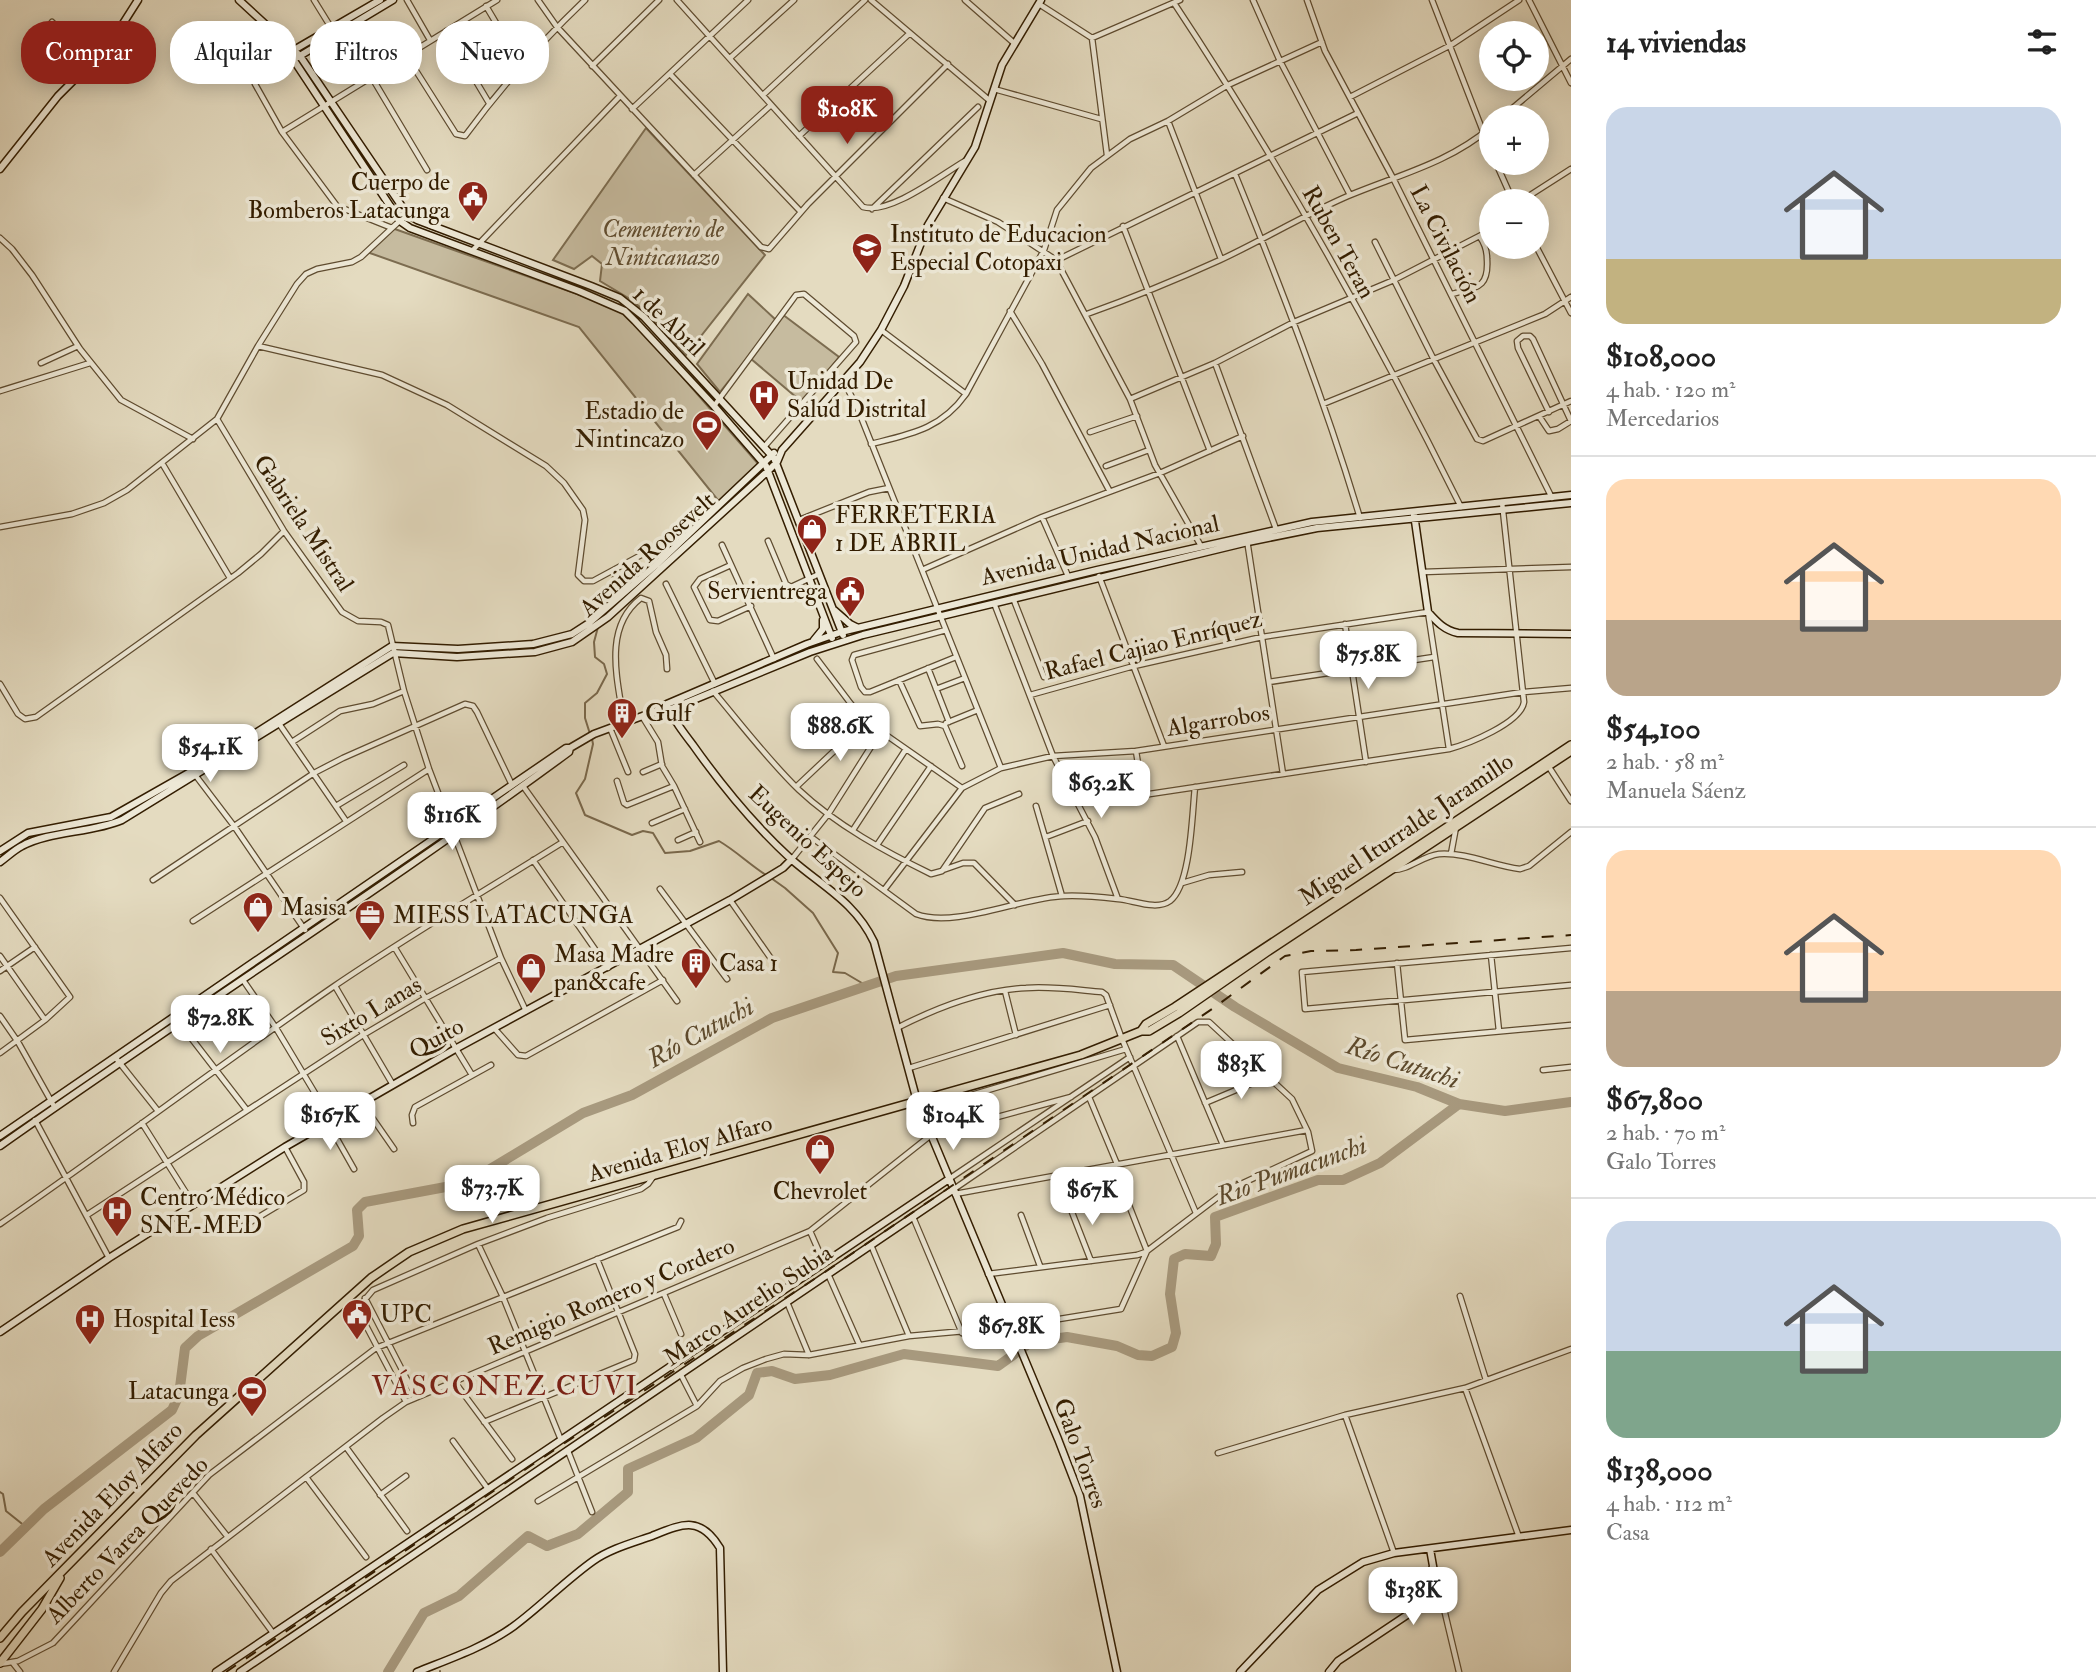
<!DOCTYPE html>
<html lang="es">
<meta charset="utf-8">
<style>
body{margin:0;font-family:"IM FELL Double Pica",serif;background:#f2f2f2;color:#222;height:100vh;display:flex;flex-direction:column;font-size:26px;white-space:nowrap}
*{box-sizing:border-box;margin:0}
p{font-size:23px;color:#767676}
.icon{flex:none;width:38px;height:38px;fill:none;stroke:currentColor;stroke-width:2;stroke-linecap:round;stroke-linejoin:round}
.map{position:relative;flex:1;overflow:hidden}
.drawer{display:flex;flex-direction:column;background:#fff;width:525px}
.drawer>*{flex:none}
.banner{position:absolute;left:21px;top:21px;width:665px;height:63px;display:flex;gap:14px}
.tools{position:absolute;left:1479px;top:21px;display:grid;gap:14px}
.tools a{display:grid;place-items:center;width:70px;height:70px;border-radius:50%;background:#fff;box-shadow:0 4px 18px #0003;font-size:35px}
.price{position:absolute;translate:-50% -60px;padding:0 16px;border-radius:14px;background:#fff;color:#222;font-size:23px;line-height:46px;filter:drop-shadow(0 2px 4px #0008)}
.price::after{content:'';position:absolute;left:50%;top:42px;width:21px;height:16px;margin-left:-10px;background:inherit;clip-path:polygon(0 0,100% 0,50% 100%)}
.price.on{background:#8f2418;color:#fff}
ul{padding:0;list-style:none}
li{display:grid;align-content:center;gap:14px;height:371px;padding:0 35px}
li+li{border-top:2px solid #e0e0e0}
li span{display:grid;place-items:center;height:217px;border-radius:21px;color:#555}
li>.icon{margin-inline-start:auto}
span .icon{width:126px;height:126px;fill:#fffc;stroke-width:1}
li b{font-size:30px}
h2{display:flex;justify-content:space-between;align-items:center;height:84px;padding:0 35px;font-size:30px}
.chip{padding:0 24px;border-radius:28px;background:#fff;box-shadow:0 4px 18px #0003;font-size:24px;line-height:63px}
.chip.on{background:#8f2418;color:#fff}
main{display:flex;flex:1;min-height:0}
.map>svg:first-child{display:block}
</style>
<main>
<div class="map">
<svg width="1571" height="1672" viewBox="0 0 1571 1672">
<rect width="100%" height="100%" fill="#e4dbc0"/>
<filter id="stains"><feTurbulence type="fractalNoise" baseFrequency=".00286" numOctaves="4"/><feColorMatrix values="0 0 0 0 .2 0 0 0 0 .09 0 0 0 0 .02 0 0 0 .5 -.17"/></filter>
<radialGradient id="worn" r=".72"><stop offset=".6" stop-color="#630" stop-opacity="0"/><stop offset="1" stop-color="#630" stop-opacity=".3"/></radialGradient>
<path fill="#c6bb9f" stroke="#7c6c50" stroke-width="2" d="M646 128 765 255 686 355 646 312 630 299 600 281 602 264 592 256 574 269 553 260Z
M392 228 625 311 760 466 721 504 579 327 367 252Z
M748 294 776 320 782 314 839 357 803 403 750 358 759 343 720 392 697 364Z"/>
<g fill="none" stroke-linecap="round" stroke-linejoin="round">
<path stroke="#79684c" stroke-width="2" d="M603 608 614 573
M590 734 585 718V703L597 693 607 674 604 664 595 657 594 642 598 627
M592 739 593 744 585 779 576 793 585 815 632 835 643 831 653 833 665 853 690 851 719 841C736 851 749 864 766 875
M771 878 785 888 813 913 838 953 833 972 845 973 867 986
M0 1492 3 1494 6 1511 26 1527
M440 1672V1671"/>
<path stroke="#a89a7f" stroke-width="10" d="M0 1552 44 1509 172 1410 179 1395 185 1348 198 1336 353 1246 359 1236 357 1210 365 1202 467 1183 583 1113 632 1095 772 1018 896 976 1063 953 1115 964 1173 965 1235 1007 1338 1068 1417 1087 1459 1104 1505 1111 1571 1102
M388 1672 424 1613 459 1596 528 1536 547 1546 578 1534 628 1492V1469L696 1438 749 1395 757 1373 772 1371 795 1379 830 1375 904 1354 998 1366 1031 1342 1067 1337 1117 1346 1138 1355 1152 1356 1172 1347 1176 1333 1170 1294 1174 1259 1185 1254 1211 1256 1216 1244 1215 1217 1318 1180H1343L1380 1163 1459 1104"/>
<g stroke="#5f4c30" stroke-width="7">
<path id="street" d="M314 0 335 34
M407 0 430 40
M538 0 557 27 761 247 769 249 808 204 948 64
M677 0 863 207C890 215 941 175 965 161
M871 0 989 100
M965 0 1014 43
M1253 0 1280 61 1350 195
M1307 0 1325 51 1394 180 1552 498
M1432 0 1491 152
M1529 0 1571 83
M1174 3C1281 164 1375 334 1461 507
M1039 4 1092 38 1107 155
M486 6 521 65
M52 22 92 62
M446 31 489 103
M1092 38 1180 0
M406 55 456 134 465 136C501 87 541 42 585 0
M730 58 794 0
M592 66 659 0
M670 74 801 212
M371 76 427 170
M255 84 282 132 337 206 392 228
M994 89 1101 119
M763 95 865 0
M1350 97 1451 45 1519 0
M632 109 748 0
M1502 117 1571 59
M1168 121 1221 259
M282 132 497 0
M799 136 910 33
M1496 163 1513 201
M1235 174C1281 287 1325 401 1360 518
M694 175 771 105
M943 198 998 222 1056 260 1130 399 1155 465 1201 546
M1521 201 1571 169
M872 209 978 107
M1123 226 1210 451
M0 238 12 249 32 275 80 349 121 400 193 439
M1375 242 1433 358 1477 439 1483 441 1571 401
M1536 246 1571 313
M472 251 620 96
M1057 260 1358 113
M1452 294C1476 287 1489 289 1487 259 1487 251 1485 244 1480 237
M1010 311 1042 364 1109 490
M1087 314C1132 298 1176 280 1220 260 1263 240 1304 215 1348 196 1398 175 1449 163 1491 127
M881 330 966 394
M258 346 382 375 447 405 546 466 564 483 583 510 585 520 578 575 584 581H593L656 547 681 541
M41 363 78 346
M1215 363 1276 529
M843 380 857 407 1001 768
M0 391 90 363
M1130 399 1215 363 1294 322 1394 280 1491 230
M1323 404 1545 314 1571 297
M714 406 796 295 804 294 854 336 856 342 764 447
M1539 416 1549 431 1558 429 1571 421 1533 339 1530 336H1523L1517 341 1518 348 1549 412
M217 419 284 531 342 612 358 621 381 622 388 625 404 691 429 769 501 958 526 1011
M1090 432 1137 416
M871 444C911 434 941 429 966 394L1044 250 1057 210 1091 168 1130 139 1168 121 1228 85 1322 42
M162 463 230 578
M1106 466 1149 450
M1042 517 1068 576
M799 520 869 492 889 488
M0 527 72 514 104 503 127 490 217 419 258 346 297 284 306 274 317 269 352 262 361 257 407 214
M1247 540 1283 774
M768 541 786 584 791 587 819 574
M722 545 774 659
M731 565 700 579 694 587 710 620 718 621 751 606
M922 570 1042 517 1160 473 1243 436
M1423 572 1571 567
M1099 576 1164 746
M666 584 715 684
M1013 598 1044 677
M994 603 1053 756 1095 837 1118 899
M1345 624 1366 762
M946 630 854 655 852 660 861 687 865 692H870L956 657
M817 659 851 704 866 721 962 788
M928 668 949 722
M899 680 920 726 938 724 945 726 962 766
M1269 682 1434 657
M0 684 18 714 25 719 36 717 238 573 261 554 284 531
M936 689 965 678
M713 691C741 724 768 760 799 790 836 825 886 852 931 874L942 871 985 808 1019 794
M1030 695 1134 666 1262 637 1428 612 1449 749
M624 723C618 681 602 628 641 598L649 601 656 632 666 655 667 669
M946 723 978 710
M280 725 346 821
M610 728 628 772
M292 742 340 711 373 704 404 691
M1136 751 1143 795 1449 749C1468 744 1521 723 1524 702L1502 502
M1547 764 1571 801
M643 772 662 764
M196 776 234 826 305 930
M617 781 624 803 627 805 674 786 662 766 658 742 642 716
M523 786 677 1001
M674 786 700 842
M796 787 866 721
M336 806 404 765
M1036 806 1062 896
M652 823 685 809
M853 830 906 749
M811 837 916 914C955 929 1022 897 1064 896 1081 895 1100 897 1118 899 1133 900 1156 911 1170 901 1191 885 1192 814 1195 787
M1046 837 1088 821
M678 840 696 832
M877 845 931 766
M1451 854 1456 827
M792 859 829 813 881 731
M533 860 608 968
M943 870 963 863H974L1015 905
M1393 870C1409 870 1422 856 1439 854 1466 852 1494 866 1520 869L1529 866 1571 832
M153 880 314 773 343 758 465 704 473 706 477 712 512 785
M1182 883 1209 875 1242 872
M660 889 727 979
M884 890 962 788 1001 768 1053 756 1136 751 1523 692 1571 688
M0 898 70 997 45 1020 0 1053
M730 900 772 960
M193 921 429 769
M395 948 472 1075
M1571 948 1302 972 1305 1009 1571 985
M1491 955 1499 1031
M0 956 45 1020
M1397 963 1405 1040 1571 1025
M0 971 35 947
M243 980 276 1028 331 1120
M335 986 393 1085
M1005 991 1016 1035
M0 1016 18 1042 55 1108
M178 1021 246 1109
M494 1028 518 1055 526 1056 663 980
M897 1028C936 1008 981 990 1026 988 1051 986 1078 990 1102 992L1106 995 1122 1039 1196 1213
M1177 1036 1223 1145
M115 1057 158 1111
M909 1068 1110 1005
M1543 1070 1571 1067
M1089 1097 1117 1164
M362 1103 394 1149
M1205 1103 1267 1077
M921 1110 1126 1049
M35 1120 109 1258
M142 1123 193 1204
M328 1123 354 1169
M413 1123 412 1115 415 1107 491 1065
M949 1179 1130 1057
M1123 1190 1147 1251
M955 1194 1307 1130
M1068 1202 1091 1261
M87 1215 363 1035 424 999 501 958
M1021 1215 1040 1266
M913 1217 962 1333
M0 1224C112 1147 221 1064 333 987 408 936 486 890 563 842
M242 1227 304 1190V1182L285 1147
M810 1231 824 1263
M478 1244 503 1297 561 1440
M871 1245 909 1336
M828 1274 859 1344
M988 1274 1137 1255 1146 1252
M664 1294 681 1334
M1460 1296 1486 1380
M365 1298 416 1397
M787 1302 809 1355
M681 1375 697 1406
M454 1381 512 1459
M1465 1388 1519 1537
M406 1402 361 1316 362 1303 373 1290 478 1244 547 1218 641 1189 648 1184 653 1177
M1345 1415 1394 1553
M484 1422 634 1360 635 1354 597 1259
M453 1441 488 1489
M346 1447 407 1531
M568 1451 592 1512
M1218 1453 1345 1415 1465 1388 1571 1349
M306 1477 366 1557
M193 1493 227 1536
M380 1495 406 1476
M538 1501 697 1406 720 1381 743 1368 766 1359 784 1354 809 1355 909 1336 1010 1327 1121 1309 1147 1251 1226 1191 1312 1151 1308 1132 1292 1099 1209 1022H1198L954 1189
M211 1549 273 1633
M1434 1567 1459 1672
M13 1663 20 1672
M0 1664 18 1661 53 1643 209 1475 376 1348 678 1227 681 1221
M114 1672 161 1593 171 1581 383 1418 406 1402 810 1231 931 1135 1071 1097"/>
</g>
<g stroke="#331d00" stroke-width="9">
<path id="secondary" d="M239 0 300 56 407 214 417 220 591 286 620 298 644 317 774 458 843 635
M285 42 289 53 400 221 410 228 579 291 625 311 635 321 714 406 766 466 832 638
M294 50 380 0
M298 57 393 0
M0 169 58 96 110 44 138 0
M1414 514 1428 612C1437 622 1444 630 1458 633L1571 634
M834 610 850 624 856 627
M814 640 823 629V620
M667 704C673 719 683 732 693 745 722 786 754 825 791 859 823 887 855 902 874 942L917 1101 1058 1439 1080 1496 1117 1672
M656 711 663 712 669 710 810 652 863 635 1248 542 1317 528 1571 503
M0 851 28 833 111 817 229 750 392 646 458 649 533 644 572 634 589 623 656 565 774 453
M0 862C7 857 14 850 22 846 49 831 92 833 122 820L393 653 457 657 535 652 572 642 608 617 768 471 777 462 782 450 860 362 881 330 904 286 928 225 975 147 1002 65 1041 0
M0 1136 566 748H570L594 734 656 711 660 707 807 644 841 632 1097 570 1312 522 1571 495
M0 1146C188 1013 383 889 569 752L570 748
M0 1332 109 1258 285 1147 457 1048 730 900 783 868 792 859
M216 1672 949 1179
M240 1672 954 1189
M417 1672C449 1659 485 1647 514 1626 541 1606 565 1581 593 1561 610 1549 632 1543 652 1536 682 1524 700 1515 720 1548L723 1672
M1240 1672 1318 1590 1363 1562 1394 1553 1571 1530
M1329 1672 1338 1661 1407 1615 1431 1574 1433 1566 1430 1549"/>
</g>
<g stroke="#331d00" stroke-width="10">
<path id="primary" d="M1141 1031 1146 1024 1175 1007 1571 745
M0 1638 22 1612 196 1435 371 1278 409 1252 463 1229 1081 1055 1141 1031H1149L1179 1013 1267 952 1571 751
M0 1663 42 1609 60 1578"/>
</g>
<use href="#street" stroke="#ede8d6" stroke-width="4.5"/>
<use href="#secondary" stroke="#ede8d6" stroke-width="6"/>
<use href="#primary" stroke="#e4dbc0" stroke-width="7"/>
<path stroke="#331d00" stroke-width="2" stroke-dasharray="12 12" stroke-linecap="butt" d="M226 1672 563 1444 822 1274 1212 1009 1285 956 1311 951 1356 950 1571 935"/>
</g>
<defs>
<g id="civic-pin" transform="scale(1.575)"><path d="M0 17L-7.5 6A9.5 9.5 0 1 1 7.5 6Z" fill="#8f2418" stroke="#ede8d6"/><path d="M-.6-6.5H3V-4.5H.6V-3L4-1V1h2V6H-6V1h2V-1L-.6-3ZM-1.2 2.5V6h2.4V2.5Z" fill="#fff"/></g>
<g id="school-pin" transform="scale(1.575)"><path d="M0 17L-7.5 6A9.5 9.5 0 1 1 7.5 6Z" fill="#8f2418" stroke="#ede8d6"/><path d="M0-5L7-2L0 1L-7-2ZM-4 1L0 2.5L4 1V4Q0 6-4 4Z" fill="#fff"/></g>
<g id="hospital-pin" transform="scale(1.575)"><path d="M0 17L-7.5 6A9.5 9.5 0 1 1 7.5 6Z" fill="#8f2418" stroke="#ede8d6"/><path d="M-5-5h3v3.5h4V-5h3V5h-3V1.5h-4V5h-3Z" fill="#fff"/></g>
<g id="stadium-pin" transform="scale(1.575)"><path d="M0 17L-7.5 6A9.5 9.5 0 1 1 7.5 6Z" fill="#8f2418" stroke="#ede8d6"/><path d="M0-5a6.5 5 0 1 0 0 10a6.5 5 0 1 0 0-10ZM-3.5-1.8h7v3.6h-7Z" fill="#fff"/></g>
<g id="shop-pin" transform="scale(1.575)"><path d="M0 17L-7.5 6A9.5 9.5 0 1 1 7.5 6Z" fill="#8f2418" stroke="#ede8d6"/><path d="M-5-2.5h2.3a2.7 3.5 0 0 1 5.4 0H5L5.5 6h-11ZM-1.5-2.5h3a1.5 2.3 0 0 0-3 0Z" fill="#fff"/></g>
<g id="building-pin" transform="scale(1.575)"><path d="M0 17L-7.5 6A9.5 9.5 0 1 1 7.5 6Z" fill="#8f2418" stroke="#ede8d6"/><path d="M-4-6H4V6H1V3H-1V6H-4ZM-2.5-4.3h1.7v1.8h-1.7ZM.8-4.3h1.7v1.8H.8ZM-2.5-1h1.7V.8h-1.7ZM.8-1h1.7V.8H.8Z" fill="#fff"/></g>
<g id="office-pin" transform="scale(1.575)"><path d="M0 17L-7.5 6A9.5 9.5 0 1 1 7.5 6Z" fill="#8f2418" stroke="#ede8d6"/><path d="M-6-3h4V-5.5h4V-3h4V5H-6ZM-1-4.5V-3h2v-1.5ZM-6 0V1H6V0Z" fill="#fff"/></g>
</defs>
<g fill-rule="evenodd">
<use href="#civic-pin" x="473" y="196"/>
<use href="#school-pin" x="867" y="248"/>
<use href="#hospital-pin" x="764" y="395"/>
<use href="#stadium-pin" x="707" y="425"/>
<use href="#shop-pin" x="812" y="529"/>
<use href="#civic-pin" x="850" y="591"/>
<use href="#building-pin" x="622" y="713"/>
<use href="#shop-pin" x="258" y="907"/>
<use href="#office-pin" x="370" y="915"/>
<use href="#building-pin" x="696" y="963"/>
<use href="#shop-pin" x="531" y="968"/>
<use href="#shop-pin" x="820" y="1149"/>
<use href="#hospital-pin" x="117" y="1211"/>
<use href="#civic-pin" x="357" y="1314"/>
<use href="#hospital-pin" x="90" y="1319"/>
<use href="#stadium-pin" x="252" y="1391"/>
</g>
<g text-anchor="middle" stroke-width="7" stroke-linejoin="round" paint-order="stroke">
<g font-size="24" fill="#331d00" stroke="#ede8d6" text-anchor="start">
<text x="450" y="190" text-anchor="end">Cuerpo de<tspan x="450" dy="28">Bomberos Latacunga</tspan></text>
<text x="890" y="242">Instituto de Educacion<tspan x="890" dy="28">Especial Cotopaxi</tspan></text>
<text x="787" y="389">Unidad De<tspan x="787" dy="28">Salud Distrital</tspan></text>
<text x="684" y="419" text-anchor="end">Estadio de<tspan x="684" dy="28">Nintincazo</tspan></text>
<text x="835" y="523">FERRETERIA<tspan x="835" dy="28">1 DE ABRIL</tspan></text>
<text x="827" y="599" text-anchor="end">Servientrega</text>
<text x="645" y="721">Gulf</text>
<text x="281" y="915">Masisa</text>
<text x="393" y="923">MIESS LATACUNGA</text>
<text x="554" y="962">Masa Madre<tspan x="554" dy="28">pan&amp;cafe</tspan></text>
<text x="719" y="971">Casa 1</text>
<text x="820" y="1199" text-anchor="middle">Chevrolet</text>
<text x="140" y="1205">Centro Médico<tspan x="140" dy="28">SNE-MED</tspan></text>
<text x="380" y="1322">UPC</text>
<text x="113" y="1327">Hospital Iess</text>
<text x="229" y="1399" text-anchor="end">Latacunga</text>
</g>
<g font-size="24" font-style="italic" fill="#5f4c30" stroke="#ede8d6">
<text x="663" y="237">Cementerio de<tspan x="663" dy="28">Ninticanazo</tspan></text>
</g>
<g font-size="24" fill="#331d00" stroke="#ede8d6">
<text transform="translate(1339 242) rotate(61)" y="8">Ruben Teran</text>
<text transform="translate(1446 244) rotate(63)" y="8">La Civilación</text>
<text transform="translate(669 321) rotate(44)" y="8">1 de Abril</text>
<text transform="translate(304 523) rotate(56)" y="8">Gabriela Mistral</text>
<text transform="translate(1100 550) rotate(-13)" y="8">Avenida Unidad Nacional</text>
<text transform="translate(647 554) rotate(-42)" y="8">Avenida Roosevelt</text>
<text transform="translate(1153 645) rotate(-14)" y="8">Rafael Cajiao Enríquez</text>
<text transform="translate(1218 720) rotate(-9)" y="8">Algarrobos</text>
<text transform="translate(1406 829) rotate(-34)" y="8">Miguel Iturralde Jaramillo</text>
<text transform="translate(808 841) rotate(43)" y="8">Eugenio Espejo</text>
<text transform="translate(371 1011) rotate(-31)" y="8">Sixto Lanas</text>
<text transform="translate(436 1038) rotate(-29)" y="8">Quito</text>
<text transform="translate(680 1148) rotate(-16)" y="8">Avenida Eloy Alfaro</text>
<text transform="translate(611 1296) rotate(-23)" y="8">Remigio Romero y Cordero</text>
<text transform="translate(748 1305) rotate(-34)" y="8">Marco Aurelio Subia</text>
<text transform="translate(1081 1453) rotate(70)" y="8">Galo Torres</text>
<text transform="translate(112 1494) rotate(-46)" y="8">Avenida Eloy Alfaro</text>
<text transform="translate(127 1540) rotate(-46)" y="8">Alberto Varea Quevedo</text>
</g>
<g font-size="26" font-style="italic" fill="#5c492c" stroke="#ede8d6">
<text transform="translate(700 1032) rotate(-29)" y="9">Río Cutuchi</text>
<text transform="translate(1403 1062) rotate(18)" y="9">Río Cutuchi</text>
<text transform="translate(1291 1170) rotate(-20)" y="9">Rio Pumacunchi</text>
</g>
<g font-size="28" letter-spacing="2" fill="#7a1f14" stroke="#ede8d6">
<text x="505" y="1395">VÁSCONEZ CUVI</text>
</g>
</g>
<rect width="100%" height="100%" filter="url(#stains)"/>
<rect width="100%" height="100%" fill="url(#worn)"/>
</svg>
<div class="tools">
<a><svg class="icon" aria-label="locate" viewBox="0 0 24 24"><circle cx="12" cy="12" r="6"/><path d="M12 2v4M12 18v4M2 12h4M18 12h4"/></svg></a>
<a>+</a>
<a>−</a>
</div>
<b class="price on" style="left:847px;top:146px">$108K</b>
<b class="price" style="left:1368px;top:691px">$75.8K</b>
<b class="price" style="left:840px;top:763px">$88.6K</b>
<b class="price" style="left:210px;top:784px">$54.1K</b>
<b class="price" style="left:1101px;top:820px">$63.2K</b>
<b class="price" style="left:452px;top:852px">$116K</b>
<b class="price" style="left:220px;top:1055px">$72.8K</b>
<b class="price" style="left:1241px;top:1101px">$83K</b>
<b class="price" style="left:330px;top:1152px">$167K</b>
<b class="price" style="left:953px;top:1152px">$104K</b>
<b class="price" style="left:492px;top:1225px">$73.7K</b>
<b class="price" style="left:1092px;top:1227px">$67K</b>
<b class="price" style="left:1011px;top:1363px">$67.8K</b>
<b class="price" style="left:1413px;top:1627px">$138K</b>
<div class="banner">
<a class="chip on">Comprar</a>
<a class="chip">Alquilar</a>
<a class="chip">Filtros</a>
<a class="chip">Nuevo</a>
</div>
</div>
<section class="drawer">
<h2>14 viviendas<svg class="icon" aria-label="filters" viewBox="0 0 24 24"><path d="M4 7h16M4 17h16"/><circle cx="9" cy="7" r="2"/><circle cx="15" cy="17" r="2"/></svg></h2>
<ul>
<li><span style="background:linear-gradient(#c9d6e8 70%,#c2b280 0)"><svg class="icon" aria-label="home" viewBox="0 0 24 24"><path d="M3 11l9-7 9 7M6 9v11h12V9"/></svg></span><div><b>$108,000</b><p>4 hab. · 120 m²</p><p>Mercedarios</p></div></li>
<li><span style="background:linear-gradient(#ffd9b3 65%,#b9a48a 0)"><svg class="icon" aria-label="home" viewBox="0 0 24 24"><path d="M3 11l9-7 9 7M6 9v11h12V9"/></svg></span><div><b>$54,100</b><p>2 hab. · 58 m²</p><p>Manuela Sáenz</p></div></li>
<li><span style="background:linear-gradient(#ffd9b3 65%,#b9a48a 0)"><svg class="icon" aria-label="home" viewBox="0 0 24 24"><path d="M3 11l9-7 9 7M6 9v11h12V9"/></svg></span><div><b>$67,800</b><p>2 hab. · 70 m²</p><p>Galo Torres</p></div></li>
<li><span style="background:linear-gradient(#c9d6e8 60%,#7fa58c 0)"><svg class="icon" aria-label="home" viewBox="0 0 24 24"><path d="M3 11l9-7 9 7M6 9v11h12V9"/></svg></span><div><b>$138,000</b><p>4 hab. · 112 m²</p><p>Casa</p></div></li>
</ul>
</section>
</main>
